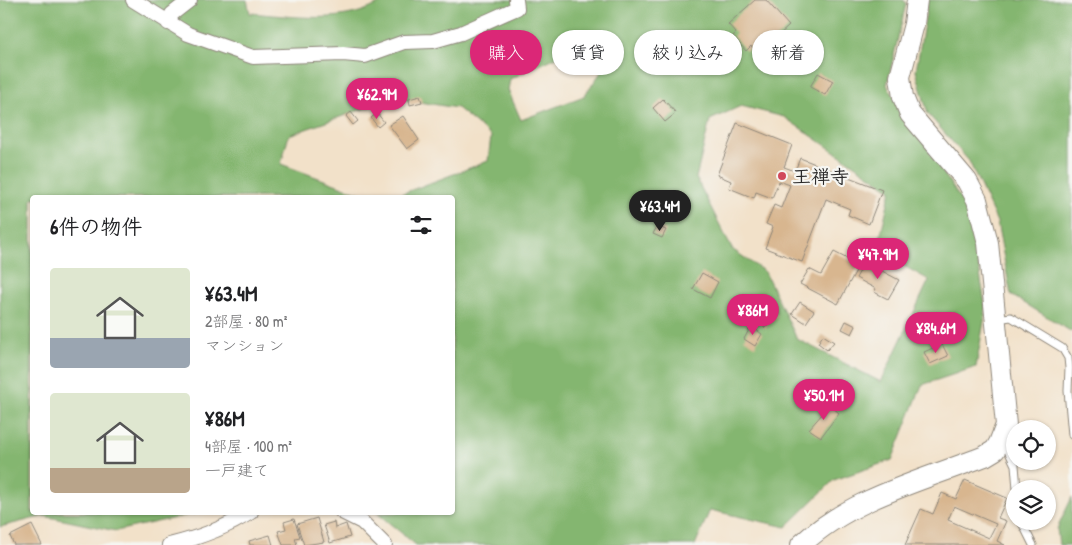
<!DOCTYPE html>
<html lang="ja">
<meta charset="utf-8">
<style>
body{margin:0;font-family:"Patrick Hand","Klee One",sans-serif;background:#f2f2f2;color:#202124;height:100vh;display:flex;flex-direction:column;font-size:19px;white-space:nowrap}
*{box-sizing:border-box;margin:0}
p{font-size:16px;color:#757577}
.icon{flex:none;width:28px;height:28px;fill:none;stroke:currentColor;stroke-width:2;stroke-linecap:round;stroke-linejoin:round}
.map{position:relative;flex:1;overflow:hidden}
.side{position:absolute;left:30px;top:195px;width:425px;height:320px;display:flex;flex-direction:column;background:#fff;border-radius:5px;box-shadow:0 1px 4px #0004}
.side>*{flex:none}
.top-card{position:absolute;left:470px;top:30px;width:475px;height:45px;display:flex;gap:10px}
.tools{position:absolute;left:1006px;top:420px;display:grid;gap:10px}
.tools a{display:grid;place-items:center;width:50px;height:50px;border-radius:50%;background:#fff;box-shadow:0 1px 4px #0004;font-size:25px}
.price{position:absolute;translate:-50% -42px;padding:0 11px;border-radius:18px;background:#db2777;color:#fff;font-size:16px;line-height:32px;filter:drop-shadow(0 1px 2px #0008)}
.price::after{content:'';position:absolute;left:50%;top:30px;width:15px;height:11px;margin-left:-8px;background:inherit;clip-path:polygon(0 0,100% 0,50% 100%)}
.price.selected{background:#222;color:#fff}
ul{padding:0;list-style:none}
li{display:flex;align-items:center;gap:15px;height:125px;padding:0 20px}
li span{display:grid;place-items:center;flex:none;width:140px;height:100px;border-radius:5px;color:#555}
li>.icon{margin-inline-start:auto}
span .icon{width:60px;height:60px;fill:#fffc;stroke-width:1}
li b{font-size:21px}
h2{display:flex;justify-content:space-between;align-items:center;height:60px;padding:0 20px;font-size:21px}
.tag{padding:0 18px;border-radius:22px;background:#fff;box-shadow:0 1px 4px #0004;font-size:18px;line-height:45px}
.tag.selected{background:#db2777;color:#fff}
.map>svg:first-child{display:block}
</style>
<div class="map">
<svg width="1072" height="545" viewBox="0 0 1072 545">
<rect width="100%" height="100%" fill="#f6f6f2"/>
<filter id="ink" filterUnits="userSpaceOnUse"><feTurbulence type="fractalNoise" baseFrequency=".02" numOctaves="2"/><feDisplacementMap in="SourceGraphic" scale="10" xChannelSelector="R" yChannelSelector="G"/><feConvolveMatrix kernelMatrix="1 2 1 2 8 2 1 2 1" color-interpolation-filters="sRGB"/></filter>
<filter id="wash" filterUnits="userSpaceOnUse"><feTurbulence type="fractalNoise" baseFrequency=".0096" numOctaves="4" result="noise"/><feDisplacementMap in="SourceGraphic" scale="20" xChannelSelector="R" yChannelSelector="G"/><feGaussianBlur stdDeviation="1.12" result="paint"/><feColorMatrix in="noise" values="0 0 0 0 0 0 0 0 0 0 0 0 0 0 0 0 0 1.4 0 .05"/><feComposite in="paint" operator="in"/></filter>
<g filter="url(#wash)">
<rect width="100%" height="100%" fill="#f2e1c9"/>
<path fill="#84b66f" stroke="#58704d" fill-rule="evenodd" d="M0 0H247L250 13C290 16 350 26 384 0H904L906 4 887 85 970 214 986 310 976 367 922 385 892 460 834 480 786 527 710 510 695 545H416L377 513 452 512V198L393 197 488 161 491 136 457 108 394 98 289 135 281 164 370 197 32 198V512L198 513 116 531 44 516 0 527ZM590 41 622 43 584 96 521 120 508 90 510 79ZM741 106 784 117 891 190 877 251 929 280 881 382 797 339 765 272 732 249 696 178 710 120Z
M928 0H1072V332L1011 295 997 222 969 161 928 114 916 71Z
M1072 497V545H1059L1057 529Z"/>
<g id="blocks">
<path fill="#d8b68f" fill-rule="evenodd" d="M755 0H766L789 26 758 54 751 46 746 51 733 36 736 33 728 24Z
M579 42 583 51 572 55 568 46Z
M818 73 833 81 825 95 810 87Z
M420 96 422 102 410 105 409 99Z
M663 99 676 113 665 122 653 108Z
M351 112 358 121 353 125 346 116Z
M377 113 384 122 378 127 371 118Z
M403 116 419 140 407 149 389 125Z
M737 123 792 145 784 167 795 171 800 158 882 190 869 224 848 215 850 209 826 199 802 262 765 248 773 227 766 224 774 205 781 208 790 185 779 181 772 198 756 192 754 198 729 188 731 181 717 175Z
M657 226 666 230 662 238 653 234Z
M834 252 859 265 838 304 800 284 809 269 821 275Z
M865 262 899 280 888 299 874 292 876 289 856 278Z
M702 273 718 282 710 298 693 289Z
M800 302 814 311 806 323 792 314Z
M770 308 778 316 765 328 758 320Z
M846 321 856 326 852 334 842 329Z
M751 326 762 334 755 346 744 339Z
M823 335 834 342 827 350 818 343Z
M942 344 948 356 930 364 924 352Z
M830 405 839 413 821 437 809 429Z
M965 480 1007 498 998 518 1006 521 997 541 1005 545H905L921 509 933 514 942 493 956 499ZM954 506 996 524 989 538 948 520Z
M317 518 324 542 304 545 297 524Z
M294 519 300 537 295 538 297 545H283L278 531 286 529 284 522Z
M334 522 335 528 346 524 350 537 330 543 324 525Z
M32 525 42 545H14L10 536Z
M270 535 273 545H250L249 541Z"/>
</g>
</g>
<g filter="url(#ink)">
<use href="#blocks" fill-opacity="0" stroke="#8e867a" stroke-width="1"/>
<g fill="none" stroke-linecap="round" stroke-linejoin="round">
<g stroke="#8e867a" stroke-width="9">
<path id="lane" d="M997 319 1011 317 1062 348 1068 358 1069 368 1068 391 1072 435
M1003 440 1015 465 1017 489
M1021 521 1033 545"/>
</g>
<g stroke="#8e867a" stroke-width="16">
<path id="street" d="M133 0 188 34 253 57 343 54 365 56 404 42 433 41 461 33 517 8 516 0
M168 23 172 14 190 0
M342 512 362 522 385 545
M169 545C199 538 224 529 251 512"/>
</g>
<g stroke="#8e867a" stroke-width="22">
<path id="secondary" d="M801 545C849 499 923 480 985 456L995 450 999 443 1006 425 988 243 977 200 967 181 910 114 903 97 900 77 914 24 917 0"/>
</g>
<use href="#lane" stroke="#fff" stroke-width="7"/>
<use href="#street" stroke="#fff" stroke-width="14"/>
<use href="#secondary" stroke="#fff" stroke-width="20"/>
</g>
</g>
<circle fill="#d1495b" stroke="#f6f6f2" stroke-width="2" cx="782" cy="176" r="5"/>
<g text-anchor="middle" stroke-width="4.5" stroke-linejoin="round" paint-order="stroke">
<g font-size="19" font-weight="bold" fill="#2b2b2b" stroke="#f6f6f2" text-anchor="start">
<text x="792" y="183">王禅寺</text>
</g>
</g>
</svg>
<div class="tools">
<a><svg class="icon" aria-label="locate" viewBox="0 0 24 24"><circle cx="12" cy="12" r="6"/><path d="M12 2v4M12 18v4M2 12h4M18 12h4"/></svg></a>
<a><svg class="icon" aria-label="layers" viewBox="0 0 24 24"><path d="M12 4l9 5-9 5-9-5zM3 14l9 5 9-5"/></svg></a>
</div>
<b class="price" style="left:377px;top:120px">¥62.9M</b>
<b class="price selected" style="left:660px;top:232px">¥63.4M</b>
<b class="price" style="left:878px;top:280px">¥47.9M</b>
<b class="price" style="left:753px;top:336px">¥86M</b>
<b class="price" style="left:936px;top:354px">¥84.6M</b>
<b class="price" style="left:824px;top:421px">¥50.1M</b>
<div class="top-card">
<a class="tag selected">購入</a>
<a class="tag">賃貸</a>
<a class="tag">絞り込み</a>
<a class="tag">新着</a>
</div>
<section class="side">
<h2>6件の物件<svg class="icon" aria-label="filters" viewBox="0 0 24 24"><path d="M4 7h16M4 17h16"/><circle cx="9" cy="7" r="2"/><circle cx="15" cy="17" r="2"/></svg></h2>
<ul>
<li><span style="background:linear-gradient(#dfe7d0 70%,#9aa5b1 0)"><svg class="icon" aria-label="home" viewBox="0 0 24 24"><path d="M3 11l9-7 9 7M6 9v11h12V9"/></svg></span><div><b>¥63.4M</b><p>2部屋 · 80 m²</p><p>マンション</p></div></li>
<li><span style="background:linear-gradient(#dfe7d0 75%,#b9a48a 0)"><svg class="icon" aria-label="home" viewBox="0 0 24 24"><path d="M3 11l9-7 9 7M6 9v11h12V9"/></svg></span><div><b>¥86M</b><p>4部屋 · 100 m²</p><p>一戸建て</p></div></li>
</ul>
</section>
</div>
